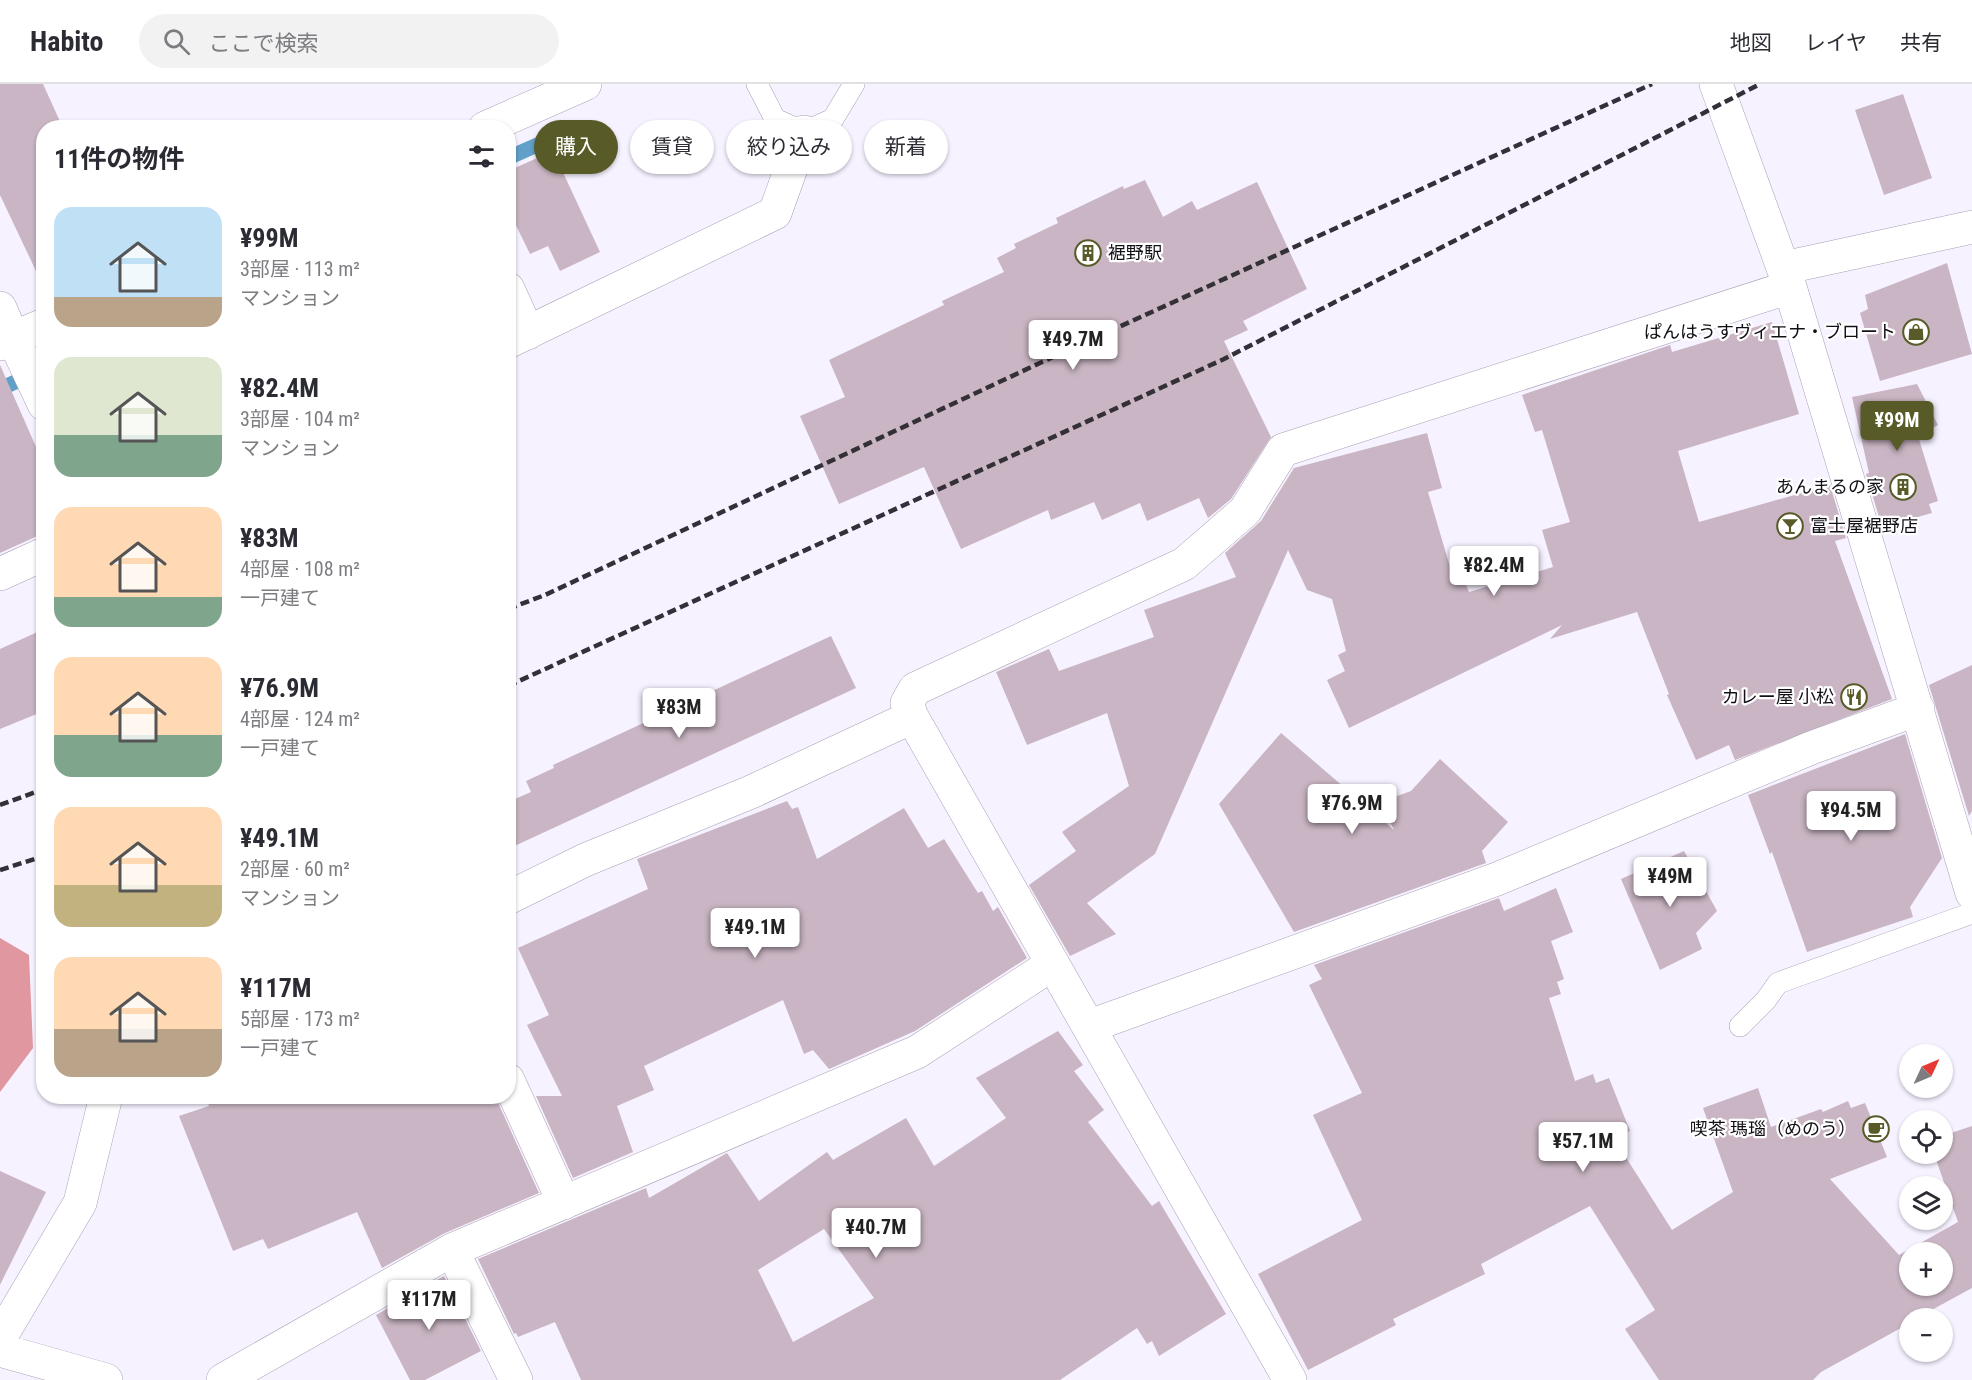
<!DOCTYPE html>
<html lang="ja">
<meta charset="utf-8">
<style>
body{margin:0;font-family:"Roboto Condensed","Noto Sans JP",sans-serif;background:#f2f2f3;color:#2b2b33;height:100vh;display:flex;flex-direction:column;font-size:22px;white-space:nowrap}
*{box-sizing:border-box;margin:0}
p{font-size:20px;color:#7c7c81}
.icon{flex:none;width:33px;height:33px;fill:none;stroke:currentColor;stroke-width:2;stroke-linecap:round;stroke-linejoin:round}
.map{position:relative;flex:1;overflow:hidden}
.side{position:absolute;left:36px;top:36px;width:480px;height:984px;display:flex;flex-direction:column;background:#fff;border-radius:24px;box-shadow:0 2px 4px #0004}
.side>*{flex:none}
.top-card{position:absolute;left:534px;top:36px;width:570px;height:54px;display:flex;gap:12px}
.needle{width:39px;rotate:46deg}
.controls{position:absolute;left:1899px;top:960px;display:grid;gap:12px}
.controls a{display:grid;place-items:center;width:54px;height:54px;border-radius:50%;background:#fff;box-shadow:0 2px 4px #0004;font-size:30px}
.price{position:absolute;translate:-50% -51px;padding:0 14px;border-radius:6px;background:#fff;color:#222;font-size:20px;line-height:39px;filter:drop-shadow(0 2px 3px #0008)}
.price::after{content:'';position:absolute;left:50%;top:36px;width:18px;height:14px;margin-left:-9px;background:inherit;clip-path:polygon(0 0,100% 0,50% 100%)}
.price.on{background:#585b28;color:#fff}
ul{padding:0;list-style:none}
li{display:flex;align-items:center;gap:18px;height:150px;padding:0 18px}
li span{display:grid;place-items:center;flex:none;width:168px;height:120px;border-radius:18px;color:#555}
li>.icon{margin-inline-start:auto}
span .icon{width:72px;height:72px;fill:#fffc;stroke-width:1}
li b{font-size:26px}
h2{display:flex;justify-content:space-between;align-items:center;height:72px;padding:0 18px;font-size:26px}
.pill{padding:0 21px;border-radius:27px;background:#fff;box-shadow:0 2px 4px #0004;font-size:21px;line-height:54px}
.pill.on{background:#585b28;color:#fff}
header{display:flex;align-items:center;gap:36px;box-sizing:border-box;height:84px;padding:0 30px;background:#fff;border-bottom:2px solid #e1e1e2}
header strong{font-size:28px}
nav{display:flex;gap:33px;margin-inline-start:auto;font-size:21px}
.search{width:420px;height:54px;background:#f2f2f3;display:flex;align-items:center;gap:15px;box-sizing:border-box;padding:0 21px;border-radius:33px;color:#7c7c81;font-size:22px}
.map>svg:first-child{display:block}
</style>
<header>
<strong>Habito</strong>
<div class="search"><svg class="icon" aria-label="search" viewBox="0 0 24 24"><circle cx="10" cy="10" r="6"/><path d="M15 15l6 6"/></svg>ここで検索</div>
<nav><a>地図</a><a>レイヤ</a><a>共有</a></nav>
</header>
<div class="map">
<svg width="1972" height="1296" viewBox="0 0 1972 1296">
<rect width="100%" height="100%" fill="#f7f2ff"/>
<path fill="#e097a0" d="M0 854 29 871 33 964 0 1008Z"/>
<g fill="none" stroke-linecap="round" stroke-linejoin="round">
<path stroke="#61a1c9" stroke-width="15" d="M508 74 546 57
M0 305 33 290"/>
</g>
<path fill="#c9b5c3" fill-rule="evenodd" d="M0 0H43L63 44H44V204L0 111Z
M1903 10 1932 94 1884 111 1855 26Z
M553 67 600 168 560 187 548 162 530 170 508 125V87Z
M1145 96 1163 133 1192 117 1197 126 1257 98 1307 205 1243 237 1248 246 1224 257 1271 353 1231 415 1208 434 1199 414 1147 437 1140 419 1102 436 1094 418 1051 436 1048 426 961 465 924 383 839 420 800 332 845 313 829 276 944 221 942 217 1004 188 997 174 1016 164 1014 160 1058 139 1056 134 1123 102 1124 105Z
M1947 179 1972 270 1880 297 1860 229 1868 225 1865 211Z
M1772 238 1799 330 1678 367 1699 438 1830 401 1846 454 1835 457 1892 615 1735 676 1729 661 1696 676 1667 611 1669 610 1637 528 1550 555 1562 541 1349 644 1327 596 1345 587 1338 571 1346 567 1332 515 1307 506 1288 466 1155 770 1087 819 1116 850 1070 872 1029 801 1076 767 1062 748 1129 702 1107 629 1027 661 996 588 1049 565 1059 587 1154 553 1144 526 1236 493 1225 469 1261 437 1294 384 1427 349 1442 404 1428 408 1455 500 1464 496 1469 508 1553 483 1542 446 1570 438 1542 346 1535 348 1522 311 1670 261 1672 268Z
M0 281 44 381V449L0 469Z
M1917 300 1938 341 1918 352 1938 417 1929 420 1932 429 1882 443 1866 390 1869 389 1852 313Z
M44 545V627L0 645V565Z
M831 552 856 604 508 765V718L531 708 526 697 554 684 553 681Z
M1972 581V727L1969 732 1929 601Z
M1281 649 1394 746 1381 718 1411 707 1440 675 1508 738 1482 767 1486 779 1294 848 1219 720Z
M1905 650 1942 774 1910 823 1913 833 1807 868 1772 768 1770 770 1748 711Z
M787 717 792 725 798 723 817 775 904 724 928 764 944 755 978 809 982 807 993 827 998 823 1027 874 915 947 829 985 813 966 804 970 783 916 644 982 654 1006 617 1022 633 1068 573 1094 536 1012H562L527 941 549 931 518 864 648 805 637 775Z
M1684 767 1717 827 1696 849 1702 865 1660 886 1621 795Z
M1556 804 1573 848 1551 857 1564 895 1557 898 1561 910 1549 914 1575 997 1593 990 1596 999 1609 994 1630 1047 1613 1053 1672 1146 1733 1108 1703 1024 1758 1004 1771 1043 1821 1025 1823 1028 1848 1017 1851 1024 1865 1019 1887 1073 1830 1095 1899 1171 1958 1138 1934 1070H1942V1052L1972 1042V1204L1917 1234 1910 1228V1239L1821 1288 1813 1296H1659L1625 1245 1655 1226 1590 1122 1481 1180 1485 1190 1393 1235 1396 1241 1308 1286 1258 1190 1362 1136 1313 1031 1362 1009 1309 901 1322 895 1314 881 1499 814 1504 827ZM1910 1168H1942V1202H1910Z
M1058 947 1083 981 1074 987 1104 1026 1088 1038 1152 1122 1159 1117 1226 1230 1159 1272 1152 1257 1147 1260 1137 1244 1060 1296H581L555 1238 518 1253 516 1249 514 1250 478 1175 646 1104 649 1114 727 1069 759 1117 827 1068 833 1076 906 1034 934 1082 1006 1034 976 994ZM824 1145 874 1214 793 1258 758 1186Z
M206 1012H495L539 1109 445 1149 382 1184 357 1128 268 1165 263 1155 233 1167 179 1032 209 1022Z
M0 1087 46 1108 0 1201Z
M444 1192 481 1267 425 1296H410L376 1231Z"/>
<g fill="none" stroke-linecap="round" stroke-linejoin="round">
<g stroke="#a9a0b4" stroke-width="22">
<path id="service" d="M757 0 775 35 804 48 833 35 854 0
M1740 942 1766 916 1778 899 1972 829"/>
</g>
<g stroke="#a9a0b4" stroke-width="34">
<path id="minor" d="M1716 0 1790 203 1972 809
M485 44 585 0
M1783 184 1972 143
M508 205 528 249
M0 224 13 254 0 260
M44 241 13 254 44 320
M508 258 775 129 804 48
M0 490 44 470
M912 633C1037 855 1165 1075 1290 1296
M508 814 585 776 751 708 912 633 907 619 915 605 1184 480 1245 427 1283 366 1790 203
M1090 942 1497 795 1811 664 1918 625
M508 996 564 1119
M452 1166 516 1296
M0 1254 80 1119 106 1012
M0 1266 106 1296
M223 1296 452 1166 917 968 1051 881"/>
</g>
<use href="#service" stroke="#fff" stroke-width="21"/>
<use href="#minor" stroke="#fff" stroke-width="33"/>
<path stroke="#343038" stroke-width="4.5" stroke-dasharray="9 4.5" stroke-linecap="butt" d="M508 525 545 511 1042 278 1652 0
M508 602 1224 275 1760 0
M0 721 44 705
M0 786 44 772"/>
</g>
<defs>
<g id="building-ring" transform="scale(1.35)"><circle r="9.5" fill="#fff" stroke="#585b28" stroke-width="1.5"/><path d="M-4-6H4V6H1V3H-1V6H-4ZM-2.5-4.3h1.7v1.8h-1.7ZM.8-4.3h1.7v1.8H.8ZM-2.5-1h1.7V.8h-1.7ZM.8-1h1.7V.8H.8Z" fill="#585b28"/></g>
<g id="shop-ring" transform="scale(1.35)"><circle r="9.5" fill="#fff" stroke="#585b28" stroke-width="1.5"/><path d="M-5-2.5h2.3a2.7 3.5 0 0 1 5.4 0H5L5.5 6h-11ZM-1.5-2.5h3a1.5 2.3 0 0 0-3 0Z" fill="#585b28"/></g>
<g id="bar-ring" transform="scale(1.35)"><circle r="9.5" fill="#fff" stroke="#585b28" stroke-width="1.5"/><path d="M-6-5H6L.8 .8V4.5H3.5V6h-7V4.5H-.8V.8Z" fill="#585b28"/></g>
<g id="restaurant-ring" transform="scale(1.35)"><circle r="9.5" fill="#fff" stroke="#585b28" stroke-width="1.5"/><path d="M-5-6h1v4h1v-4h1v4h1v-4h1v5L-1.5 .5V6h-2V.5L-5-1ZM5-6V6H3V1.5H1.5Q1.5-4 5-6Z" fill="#585b28"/></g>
<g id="cafe-ring" transform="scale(1.35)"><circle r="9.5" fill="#fff" stroke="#585b28" stroke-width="1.5"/><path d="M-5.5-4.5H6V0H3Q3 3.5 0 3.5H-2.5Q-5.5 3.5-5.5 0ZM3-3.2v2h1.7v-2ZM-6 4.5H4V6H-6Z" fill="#585b28"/></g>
</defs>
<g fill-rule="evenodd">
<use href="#building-ring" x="1088" y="169"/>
<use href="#shop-ring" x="1916" y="248"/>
<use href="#building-ring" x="1903" y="403"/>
<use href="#bar-ring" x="1790" y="442"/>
<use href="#restaurant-ring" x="1854" y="613"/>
<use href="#cafe-ring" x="1876" y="1045"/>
</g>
<g text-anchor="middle" stroke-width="4.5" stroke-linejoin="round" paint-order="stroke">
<g font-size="18" fill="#120f16" stroke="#fff" text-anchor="end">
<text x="1108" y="175" text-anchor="start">裾野駅</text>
<text x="1896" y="254">ぱんはうすヴィエナ・ブロート</text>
<text x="1884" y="409">あんまるの家</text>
<text x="1810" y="448" text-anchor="start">富士屋裾野店</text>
<text x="1834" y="619">カレー屋 小松</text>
<text x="1856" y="1051">喫茶 瑪瑙（めのう）</text>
</g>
</g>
</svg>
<div class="controls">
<a><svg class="needle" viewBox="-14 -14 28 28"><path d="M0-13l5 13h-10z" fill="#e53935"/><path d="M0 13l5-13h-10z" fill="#7c7c81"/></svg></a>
<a><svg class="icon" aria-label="locate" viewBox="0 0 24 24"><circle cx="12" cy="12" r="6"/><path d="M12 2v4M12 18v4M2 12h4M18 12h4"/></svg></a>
<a><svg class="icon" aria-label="layers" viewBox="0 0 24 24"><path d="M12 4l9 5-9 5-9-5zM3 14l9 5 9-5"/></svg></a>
<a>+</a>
<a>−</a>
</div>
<b class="price" style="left:1073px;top:287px">¥49.7M</b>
<b class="price on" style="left:1897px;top:368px">¥99M</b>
<b class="price" style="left:1494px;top:513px">¥82.4M</b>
<b class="price" style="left:679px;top:655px">¥83M</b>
<b class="price" style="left:1352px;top:751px">¥76.9M</b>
<b class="price" style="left:1851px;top:758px">¥94.5M</b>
<b class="price" style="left:1670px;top:824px">¥49M</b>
<b class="price" style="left:755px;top:875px">¥49.1M</b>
<b class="price" style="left:1583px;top:1089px">¥57.1M</b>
<b class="price" style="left:876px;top:1175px">¥40.7M</b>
<b class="price" style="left:429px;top:1247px">¥117M</b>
<div class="top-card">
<a class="pill on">購入</a>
<a class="pill">賃貸</a>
<a class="pill">絞り込み</a>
<a class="pill">新着</a>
</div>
<section class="side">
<h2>11件の物件<svg class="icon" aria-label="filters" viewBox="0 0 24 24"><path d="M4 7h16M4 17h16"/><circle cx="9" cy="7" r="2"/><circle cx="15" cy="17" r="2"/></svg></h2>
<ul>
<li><span style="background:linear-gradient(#bfe0f5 75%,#b9a48a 0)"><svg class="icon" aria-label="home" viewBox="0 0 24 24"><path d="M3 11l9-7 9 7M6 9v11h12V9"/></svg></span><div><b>¥99M</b><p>3部屋 · 113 m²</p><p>マンション</p></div></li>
<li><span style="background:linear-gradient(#dfe7d0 65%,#7fa58c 0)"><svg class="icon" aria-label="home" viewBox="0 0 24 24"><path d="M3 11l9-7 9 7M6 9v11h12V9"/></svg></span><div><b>¥82.4M</b><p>3部屋 · 104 m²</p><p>マンション</p></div></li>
<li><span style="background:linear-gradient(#ffd9b3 75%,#7fa58c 0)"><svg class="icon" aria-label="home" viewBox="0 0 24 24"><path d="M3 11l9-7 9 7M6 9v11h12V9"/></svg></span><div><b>¥83M</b><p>4部屋 · 108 m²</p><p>一戸建て</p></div></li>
<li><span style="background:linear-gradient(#ffd9b3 65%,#7fa58c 0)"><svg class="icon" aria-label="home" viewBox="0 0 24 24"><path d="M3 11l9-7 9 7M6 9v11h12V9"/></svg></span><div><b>¥76.9M</b><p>4部屋 · 124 m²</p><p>一戸建て</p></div></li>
<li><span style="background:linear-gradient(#ffd9b3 65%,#c2b280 0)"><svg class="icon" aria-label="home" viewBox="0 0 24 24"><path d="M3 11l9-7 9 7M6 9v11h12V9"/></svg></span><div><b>¥49.1M</b><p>2部屋 · 60 m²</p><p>マンション</p></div></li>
<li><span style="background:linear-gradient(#ffd9b3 60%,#b9a48a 0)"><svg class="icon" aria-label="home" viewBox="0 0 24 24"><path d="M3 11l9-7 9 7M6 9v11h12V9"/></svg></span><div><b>¥117M</b><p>5部屋 · 173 m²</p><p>一戸建て</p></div></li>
</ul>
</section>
</div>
